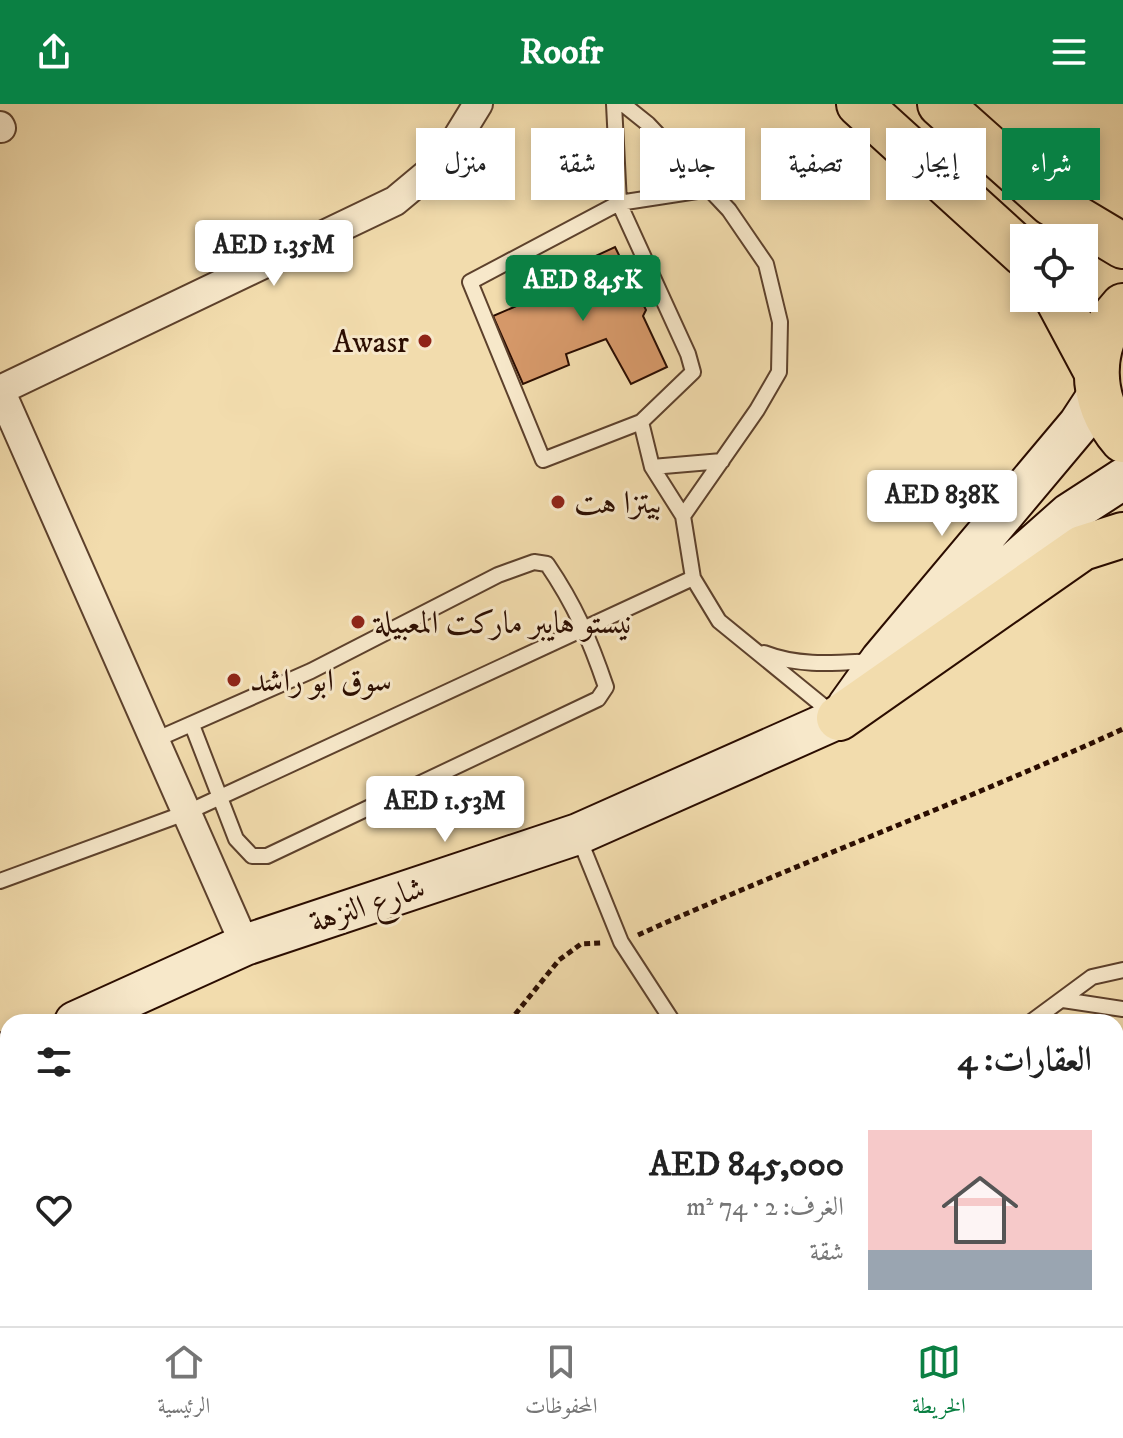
<!DOCTYPE html>
<html lang="ar">
<meta charset="utf-8">
<style>
body{margin:0;font-family:"IM FELL DW Pica",Amiri,serif;background:#f2f2f2;color:#222;direction:rtl;height:100vh;display:flex;flex-direction:column;font-size:30px;white-space:nowrap}
*{box-sizing:border-box;margin:0}
p{font-size:26px;color:#767676}
.icon{flex:none;width:44px;height:44px;fill:none;stroke:currentColor;stroke-width:2;stroke-linecap:round;stroke-linejoin:round}
.map{position:relative;flex:1;overflow:hidden;direction:ltr}
.sheet{position:absolute;left:0px;top:910px;width:1124px;height:312px;display:flex;flex-direction:column;background:#fff;border-radius:24px 24px 0 0;box-shadow:0 4px 12px #0003;direction:rtl}
.sheet>*{flex:none}
.hud{position:absolute;left:24px;top:24px;width:1076px;height:72px;direction:rtl;display:flex;gap:16px}
.tools{position:absolute;left:1010px;top:120px;display:grid;gap:16px}
.tools a{display:grid;place-items:center;width:88px;height:88px;border-radius:0px;background:#fff;box-shadow:0 4px 12px #0003;font-size:40px}
.price{position:absolute;translate:-50% -68px;padding:0 18px;border-radius:8px;background:#fff;color:#222;font-size:26px;line-height:52px;filter:drop-shadow(0 2px 4px #0008)}
.price::after{content:'';position:absolute;left:50%;top:48px;width:24px;height:18px;margin-left:-12px;background:inherit;clip-path:polygon(0 0,100% 0,50% 100%)}
.price.selected{background:#0b8043;color:#fff}
ul{padding:0;list-style:none}
li{display:flex;align-items:center;gap:24px;height:200px;padding:0 32px}
li span{display:grid;place-items:center;flex:none;width:224px;height:160px;border-radius:0px;color:#555}
li>.icon{margin-inline-start:auto}
span .icon{width:96px;height:96px;fill:#fffc;stroke-width:1}
li b{font-size:34px}
h2{display:flex;justify-content:space-between;align-items:center;height:96px;padding:0 32px;font-size:34px}
.tag{padding:0 28px;border-radius:0px;background:#fff;box-shadow:0 4px 12px #0003;font-size:28px;line-height:72px}
.tag.selected{background:#0b8043;color:#fff}
header{display:flex;justify-content:space-between;align-items:center;height:104px;padding:0 32px;background:#0b8043;color:#fff;font-size:36px;font-weight:700}
.tab-bar{display:flex;justify-content:space-around;align-items:center;height:112px;border-top:2px solid #e0e0e0;background:#fff;font-size:22px;color:#767676}
.tab-bar a{display:grid;justify-items:center;gap:4px}
.tab-bar .selected{color:#0b8043}
.map>svg:first-child{display:block}
</style>
<header><svg class="icon" aria-label="menu" viewBox="0 0 24 24"><path d="M4 6h16M4 12h16M4 18h16"/></svg>Roofr<svg class="icon" aria-label="share" viewBox="0 0 24 24"><path d="M12 15V3M7 8l5-5 5 5M5 13v7h14v-7"/></svg></header>
<div class="map">
<svg width="1123" height="1222" viewBox="0 0 1123 1222">
<rect width="100%" height="100%" fill="#f2dcad"/>
<filter id="stains"><feTurbulence type="fractalNoise" baseFrequency=".0025" numOctaves="4"/><feColorMatrix values="0 0 0 0 .2 0 0 0 0 .09 0 0 0 0 .02 0 0 0 .5 -.17"/></filter>
<radialGradient id="worn" r=".72"><stop offset=".6" stop-color="#630" stop-opacity="0"/><stop offset="1" stop-color="#630" stop-opacity=".3"/></radialGradient>
<path fill="#d59869" stroke="#2b0d01" stroke-width="2" d="M615 143 646 206 643 212 667 263 631 280 606 235 566 250 569 261 523 280 493 212 577 176 572 163Z
M1123 1066V1222H853L860 1214H1116V1067Z"/>
<g fill="none" stroke-linecap="round" stroke-linejoin="round">
<g stroke="#5d412c" stroke-width="18">
<path id="lane" d="M614 0 619 99 688 250 693 268 641 318 652 363 683 412
M623 0 648 20 729 106 766 160 780 218 779 268 757 306 683 412 693 474 719 517 833 610
M641 318 543 356 470 178 619 99 710 85
M652 363 722 357
M764 549C800 563 835 559 873 557
M155 636 311 567 498 471 534 458 547 460C575 501 590 536 606 583L598 595 267 752H252L236 735 192 621
M579 734 621 838 673 918
M0 777 188 708 693 474
M1063 896 1123 905
M1031 918 1092 873 1123 866
M578 1222 590 1214"/>
</g>
<g stroke="#5d412c" stroke-width="32">
<path id="street" d="M0 22 1 24
M0 286 245 841
M0 286 395 97 443 57 478 0"/>
</g>
<g stroke="#2b0d01" stroke-width="44">
<path id="secondary" d="M938 526 1069 410 1123 375
M848 602 881 556 1079 320 1098 291
M75 918 245 841 578 730 839 614 863 593
M0 952 8 948"/>
</g>
<g stroke="#2b0d01" stroke-width="48">
<path id="primary" d="M859 0 1024 150
M940 0 1051 99 1123 142
M1057 194 1096 267
M1123 202C1087 241 1089 297 1123 336
M839 614 1082 444 1123 431"/>
</g>
<path stroke="#2b0d01" stroke-width="5" stroke-dasharray="6 4" stroke-linecap="butt" d="M638 831C798 759 963 698 1123 625
M509 918 559 856 581 840 601 839
M267 1222 273 1214"/>
<use href="#lane" stroke="#f7e8ca" stroke-width="14"/>
<use href="#street" stroke="#f7e8ca" stroke-width="28"/>
<use href="#secondary" stroke="#f7e8ca" stroke-width="40"/>
<use href="#primary" stroke="#f2dcad" stroke-width="44"/>
</g>
<g fill="#8f2418" stroke="#f7e8ca" stroke-width="3">
<circle cx="425" cy="237" r="8"/>
<circle cx="558" cy="398" r="8"/>
<circle cx="358" cy="518" r="8"/>
<circle cx="234" cy="576" r="8"/>
</g>
<g text-anchor="middle" stroke-width="6" stroke-linejoin="round" paint-order="stroke">
<g font-size="32" fill="#2b0d01" stroke="#f7e8ca" text-anchor="start">
<text x="409" y="248" text-anchor="end">Awasr</text>
<text x="574" y="409">بيتزا هت</text>
<text x="374" y="529">نيستو هايبر ماركت المعبيلة</text>
<text x="250" y="587">سوق ابو راشد</text>
</g>
<g font-size="32" fill="#2b0d01" stroke="#f7e8ca">
<text transform="translate(367 800) rotate(-18)" y="11">شارع النزهة</text>
</g>
</g>
<rect width="100%" height="100%" filter="url(#stains)"/>
<rect width="100%" height="100%" fill="url(#worn)"/>
</svg>
<div class="tools">
<a><svg class="icon" aria-label="locate" viewBox="0 0 24 24"><circle cx="12" cy="12" r="6"/><path d="M12 2v4M12 18v4M2 12h4M18 12h4"/></svg></a>
</div>
<b class="price" style="left:274px;top:184px">AED 1.35M</b>
<b class="price selected" style="left:583px;top:219px">AED 845K</b>
<b class="price" style="left:942px;top:434px">AED 838K</b>
<b class="price" style="left:445px;top:740px">AED 1.53M</b>
<div class="hud">
<a class="tag selected">شراء</a>
<a class="tag">إيجار</a>
<a class="tag">تصفية</a>
<a class="tag">جديد</a>
<a class="tag">شقة</a>
<a class="tag">منزل</a>
</div>
<section class="sheet">
<h2>العقارات: 4<svg class="icon" aria-label="filters" viewBox="0 0 24 24"><path d="M4 7h16M4 17h16"/><circle cx="9" cy="7" r="2"/><circle cx="15" cy="17" r="2"/></svg></h2>
<ul>
<li><span style="background:linear-gradient(#f6c9c9 75%,#9aa5b1 0)"><svg class="icon" aria-label="home" viewBox="0 0 24 24"><path d="M3 11l9-7 9 7M6 9v11h12V9"/></svg></span><div><b>AED 845,000</b><p>الغرف: 2 · 74 m²</p><p>شقة</p></div><svg class="icon" aria-label="heart" viewBox="0 0 24 24"><path d="M12 20l-8-8c-3-5 5-10 8-4 3-6 11-1 8 4z"/></svg></li>
</ul>
</section>
</div>
<nav class="tab-bar">
<a class="selected"><svg class="icon" aria-label="map" viewBox="0 0 24 24"><path d="M3 6l6-2 6 2 6-2v14l-6 2-6-2-6 2zM9 4v14M15 6v14"/></svg>الخريطة</a>
<a><svg class="icon" aria-label="saved" viewBox="0 0 24 24"><path d="M7 4h10v16l-5-4-5 4z"/></svg>المحفوظات</a>
<a><svg class="icon" aria-label="home" viewBox="0 0 24 24"><path d="M3 11l9-7 9 7M6 9v11h12V9"/></svg>الرئيسية</a>
</nav>
